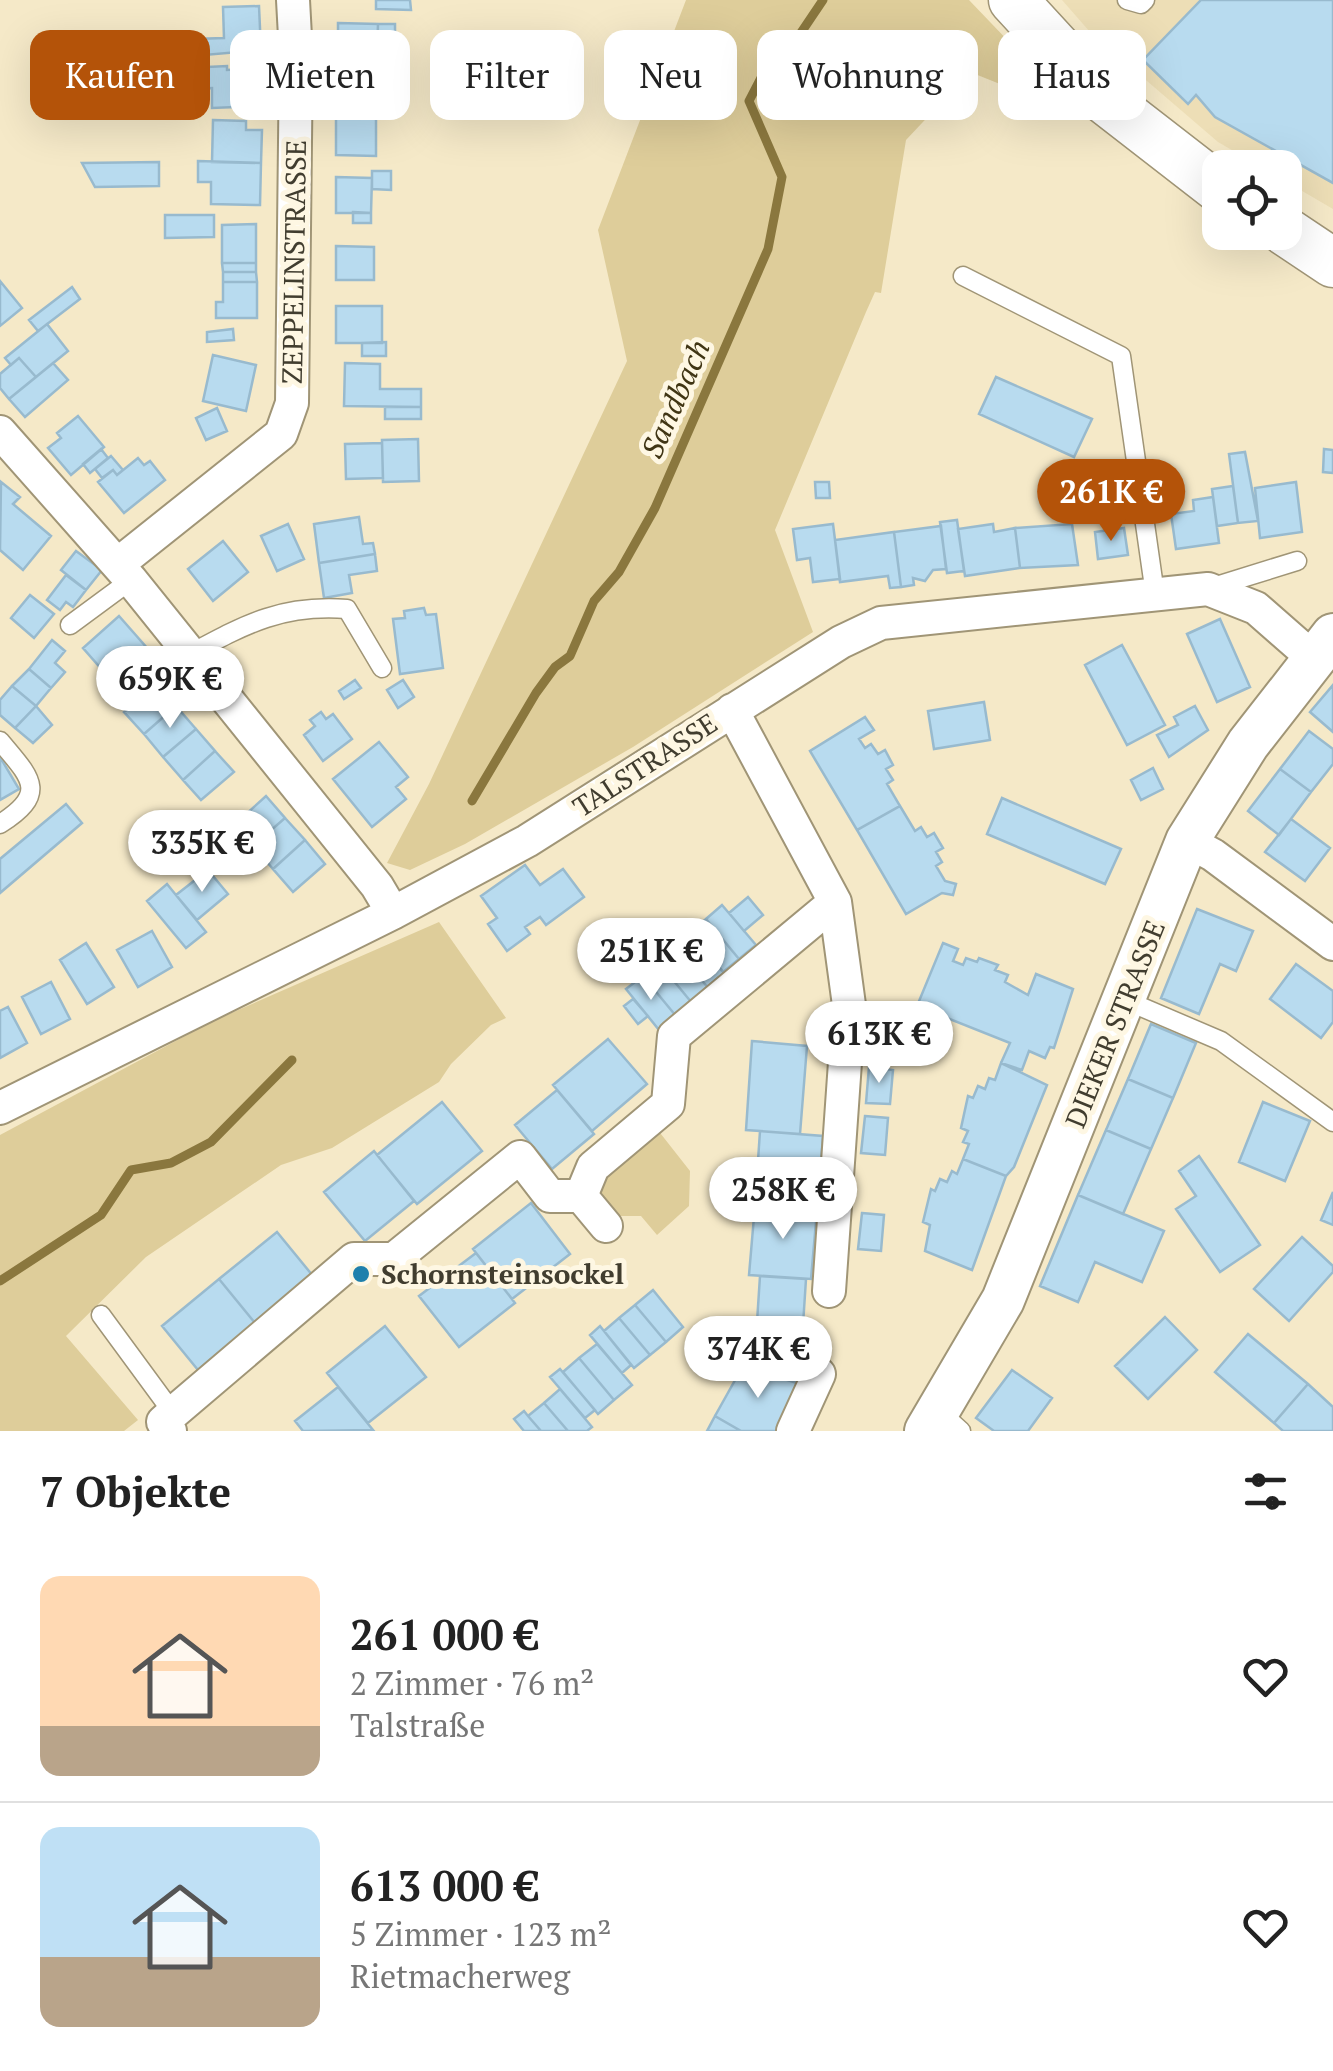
<!DOCTYPE html>
<html lang="de">
<meta charset="utf-8">
<style>
body{margin:0;font-family:"PT Serif",serif;background:#f6f6f6;color:#222;height:100vh;display:flex;flex-direction:column;font-size:38px;white-space:nowrap}
*{box-sizing:border-box;margin:0}
p{font-size:32px;color:#767676}
.icon{flex:none;width:55px;height:55px;fill:none;stroke:currentColor;stroke-width:2;stroke-linecap:round;stroke-linejoin:round}
.map{position:relative;height:1431px;overflow:hidden}
.drawer{display:flex;flex-direction:column;background:#fff;flex:1}
.drawer>*{flex:none}
.hud{position:absolute;left:30px;top:30px;width:1275px;height:90px;display:flex;gap:20px}
.buttons{position:absolute;left:1202px;top:150px;display:grid;gap:20px}
.buttons a{display:grid;place-items:center;width:100px;height:100px;border-radius:20px;background:#fff;box-shadow:0 10px 40px #0002;font-size:50px}
.price{position:absolute;translate:-50% -85px;padding:0 22px;border-radius:35px;background:#fff;color:#222;font-size:32px;line-height:65px;filter:drop-shadow(0 2px 5px #0008)}
.price::after{content:'';position:absolute;left:50%;top:60px;width:30px;height:22px;margin-left:-15px;background:inherit;clip-path:polygon(0 0,100% 0,50% 100%)}
.price.current{background:#b45309;color:#fff}
ul{padding:0;list-style:none}
li{display:flex;align-items:center;gap:30px;height:250px;padding:0 40px}
li+li{border-top:2px solid #e0e0e0}
li span{display:grid;place-items:center;flex:none;width:280px;height:200px;border-radius:20px;color:#555}
li>.icon{margin-inline-start:auto}
span .icon{width:120px;height:120px;fill:#fffc;stroke-width:1}
li b{font-size:42px}
h2{display:flex;justify-content:space-between;align-items:center;height:120px;padding:0 40px;font-size:42px}
.tag{padding:0 35px;border-radius:20px;background:#fff;box-shadow:0 10px 40px #0002;font-size:35px;line-height:90px}
.tag.current{background:#b45309;color:#fff}
.map>svg:first-child{display:block}
</style>
<div class="map">
<svg width="1333" height="1431" viewBox="0 0 1333 1431">
<rect width="100%" height="100%" fill="#f5e9c8"/>
<path fill="#eddeb6" d="M1062 0H1333V209L1285 181V168L1261 167 1218 142 1090 32Z"/>
<path fill="#decd9a" d="M686 0H969L1031 65 1020 92 970 72 906 140 881 293 875 292 866 312 775 530 813 632 633 747 465 844 410 870 387 863 429 784 627 361 598 230Z
M439 922 506 1018 491 1025 451 1064 439 1082 332 1148 281 1165 146 1257 66 1336 138 1420 124 1431H0V1135L213 1021Z
M657 1129 690 1171 689 1206 657 1235 641 1216H610L594 1193 601 1168Z"/>
<g fill="none" stroke-linecap="round" stroke-linejoin="round">
<path stroke="#8a773e" stroke-width="9" d="M472 801 536 693 555 667 570 656 594 601 619 572 655 508 768 249 782 177 749 101 763 74 790 49 823 0
M0 1281 101 1215 131 1170 171 1163 211 1142 292 1060"/>
</g>
<path fill="#b8dbef" stroke="#98bace" stroke-width="2.5" d="M376 0H410L411 10 376 9Z
M1201 0H1333V183L1215 117 1196 95 1188 104 1143 60Z
M259 6 261 50 193 56V39L224 38 223 7Z
M338 23 378 24 377 56H338Z
M378 24H395V57L377 56Z
M261 50V60L238 61 237 51Z
M338 56H377V89H337Z
M377 56 395 57 394 98 377 97Z
M261 60V68L238 69V61Z
M227 66V70L261 68 263 106 212 108V88L187 89 186 68Z
M336 118H376V156L336 155Z
M213 120 246 121V130H262L261 163 212 162Z
M198 161 261 163 260 205 211 204V182H198Z
M159 162V186L95 187 82 163Z
M372 171H391V190L372 189Z
M336 177 372 178 371 213H336Z
M353 212 371 213V223H353Z
M165 215H214V237L165 238Z
M256 224V263H222V225Z
M336 246 374 247V280H336Z
M222 263H256V272H223Z
M223 272H256L257 282H223Z
M0 281 22 308 0 326Z
M223 282H257V318H216V302H223Z
M72 287 80 299 38 331 29 320Z
M336 306H382V343H336Z
M47 324 68 351 36 377 19 358 11 365 5 358Z
M233 329 234 340 207 342V332Z
M386 342V356H362V343Z
M213 355 256 365 246 411 203 401Z
M19 358 36 377 9 399 0 388V374Z
M53 363 68 380 25 417 9 399Z
M345 363 380 364V389H421V407L344 406Z
M996 377 1092 419 1074 457 979 414Z
M385 407H421V419H385Z
M217 408 227 431 206 440 196 418Z
M78 416 104 447 71 475 48 448 61 438 57 433Z
M418 439 419 481 383 482 382 440Z
M382 443 383 478 346 479 345 444Z
M101 449 108 458 90 473 83 464Z
M1324 449 1333 450V473L1323 472Z
M1245 452 1258 521 1238 523 1229 454Z
M111 456 123 470 117 475 113 470 102 478 95 469Z
M138 458 144 465 150 461 165 480 124 513 98 482 113 470 117 475Z
M1 482 20 497 13 504 51 536 23 570 0 550Z
M815 482H829L830 498H816Z
M1296 482 1302 532 1260 538 1255 488Z
M1233 486 1238 523 1217 526 1212 489Z
M1213 497 1219 543 1176 549 1171 514 1194 511 1193 500Z
M359 517 363 544 373 543 375 554 319 563 314 524Z
M957 520 964 571 947 573 940 522Z
M288 524 304 559 277 571 261 536Z
M833 524 840 579 813 582 810 558 797 560 793 529Z
M993 524 994 532 1015 528 1020 568 965 576 958 529Z
M1072 524 1078 565 1020 568 1015 528Z
M941 526 946 569 933 570 925 581 913 578 914 585 901 587 894 532Z
M1124 528 1128 555 1098 559 1095 532Z
M894 532 901 587 890 588 888 576 840 582 835 540Z
M223 541 248 572 213 601 188 569Z
M76 551 102 570 86 590 61 570Z
M375 554 377 571 349 575 352 593 324 598 319 563Z
M66 575 86 590 73 607 66 602 60 610 47 600Z
M30 595 54 614 34 638 11 618Z
M424 608 426 615 436 614 443 668 400 674 393 619 405 618 404 611Z
M119 616 169 673 133 705 83 648Z
M1220 619 1250 687 1217 702 1187 634Z
M52 640 65 651 55 663 65 672 51 688 29 669Z
M1122 645 1165 725 1127 745 1085 665Z
M29 669 51 688 36 706 12 686Z
M355 680 361 688 344 699 339 691Z
M403 680 414 697 398 708 387 690Z
M157 684 176 706 144 734 124 712Z
M1333 685V732L1310 712Z
M12 686 36 706 15 728 0 715V700Z
M984 702 990 740 934 749 928 711Z
M36 706 52 725 33 743 15 728Z
M176 706 196 729 163 757 144 734Z
M1195 706 1208 730 1169 757 1157 735 1178 725 1174 717Z
M321 712 326 719 333 714 352 739 323 761 304 735 315 726 310 720Z
M865 717 874 730 859 739 865 748 871 744 878 754 885 750 893 765 886 769 893 780 887 784 900 806 857 830 810 751Z
M196 729 215 751 183 780 163 757Z
M1309 731 1333 749V764L1311 792 1280 769Z
M379 742 408 777 396 787 406 799 372 827 333 779Z
M215 751 234 772 201 800 183 780Z
M0 757 19 789 0 800Z
M1153 768 1163 789 1141 800 1131 780Z
M1280 769 1311 792 1279 835 1248 811Z
M266 796 285 818 253 846 234 825Z
M1002 798 1121 849 1105 884 987 834Z
M66 804 82 823 0 893V859Z
M900 806 915 831 921 827 927 837 934 833 943 848 936 852 942 862 936 866 945 881 956 884 953 895 942 893 906 914 857 830Z
M285 818 305 840 273 869 253 846Z
M1291 819 1330 848 1305 881 1265 852Z
M305 840 325 864 293 892 273 869Z
M525 865 540 885 563 869 584 897 546 925 540 917 525 927 530 934 507 951 488 924 497 918 481 896Z
M208 870 228 894 197 920 176 895Z
M167 884 206 932 186 948 147 901Z
M748 897 763 915 744 931 729 913Z
M722 905 756 945 739 959 706 919Z
M1197 909 1253 931 1236 971 1220 964 1199 1014 1161 998Z
M706 919 739 959 723 972 690 932Z
M152 931 172 967 138 987 117 950Z
M692 935 726 975 709 989 676 949Z
M86 943 114 987 87 1004 60 960Z
M943 943 958 949 953 961 963 965 966 958 977 962 979 958 998 965 995 970 1008 975 1005 982 1028 995 1036 974 1073 989 1054 1048 1050 1047 1045 1058 1029 1051 1022 1070 1001 1063 1010 1043 917 1006Z
M676 949 709 989 692 1003 659 963Z
M659 963 692 1003 676 1016 643 976Z
M1296 964 1333 991V1022L1321 1038 1270 999Z
M643 976 676 1016 659 1030 626 989Z
M51 982 70 1019 41 1034 22 997Z
M633 999 648 1016 638 1024 624 1006Z
M8 1007 27 1043 0 1058V1011Z
M1151 1024 1196 1043 1173 1098 1128 1079Z
M608 1039 647 1084 592 1131 553 1085Z
M752 1041 807 1046 800 1134 746 1130Z
M1001 1063 1047 1085 1014 1167 1006 1176 963 1159 969 1144 963 1142 968 1131 961 1128 968 1096 973 1098 978 1086 985 1089 989 1078 995 1080Z
M869 1067 893 1070 890 1104 866 1103Z
M1128 1079 1173 1098 1151 1149 1106 1130Z
M557 1090 594 1134 552 1169 515 1125Z
M442 1102 482 1151 417 1204 377 1155Z
M1263 1102 1310 1121 1285 1181 1239 1162Z
M865 1116 888 1118 885 1155 861 1153Z
M1106 1130 1151 1149 1123 1214 1078 1195Z
M760 1131 823 1136 817 1210 755 1205Z
M374 1151 414 1201 365 1241 324 1192Z
M1199 1156 1260 1245 1220 1272 1176 1209 1196 1196 1179 1171Z
M963 1159 1006 1176 972 1270 925 1251 930 1225 923 1222 931 1189 935 1191 940 1179 947 1182 952 1171 957 1174Z
M1333 1192V1225L1321 1220Z
M1078 1195 1164 1231 1142 1282 1095 1262 1078 1302 1040 1286Z
M531 1203 570 1254 512 1299 473 1249Z
M755 1205 817 1210 811 1279 749 1275Z
M862 1213 884 1215 881 1251 858 1249Z
M277 1232 313 1276 255 1323 219 1279Z
M1302 1237 1333 1266V1272L1289 1321 1254 1289Z
M476 1253 515 1303 459 1347 419 1296Z
M760 1276 806 1279 803 1325 757 1322Z
M219 1279 255 1323 198 1370 162 1326Z
M653 1290 683 1327 666 1342 635 1305Z
M635 1305 666 1342 650 1355 619 1318Z
M1165 1317 1197 1350 1148 1399 1115 1366Z
M619 1318 650 1355 634 1368 604 1331Z
M746 1321 808 1325 803 1385 743 1366Z
M385 1326 426 1377 368 1423 327 1373Z
M600 1326 631 1365 622 1373 590 1335Z
M1248 1334 1308 1384 1274 1423 1215 1372Z
M597 1344 632 1385 614 1400 579 1358Z
M579 1358 614 1400 598 1414 563 1372Z
M743 1366 803 1385 777 1431H741L715 1416Z
M560 1369 595 1410 585 1418 550 1377Z
M1012 1370 1052 1398 1028 1431H994L976 1418Z
M1308 1384 1333 1407V1431H1283L1274 1423Z
M338 1387 373 1430 303 1431 295 1421Z
M560 1389 592 1427 587 1431H568L544 1403Z
M544 1403 568 1431H541L528 1416Z
M524 1411 528 1416 541 1431H524L514 1419Z
M715 1416 741 1431H707Z"/>
<g fill="none" stroke-linecap="round" stroke-linejoin="round">
<g stroke="#a09576" stroke-width="21">
<path id="service" d="M1127 0 1141 4 1145 0
M963 276 1121 356 1155 594
M1213 587 1297 561
M70 625 131 580
M190 654C246 624 282 604 347 609L382 668
M0 741C31 778 49 793 0 824
M1125 1000 1221 1041 1333 1122
M101 1315 173 1413
M940 1412 961 1431"/>
</g>
<g stroke="#a09576" stroke-width="36">
<path id="minor" d="M0 432 131 580 377 886 393 913
M118 564 281 434 292 403 296 55 293 0
M732 710 835 902 849 1005 829 1291
M1187 841 1213 855 1333 944
M0 1108 393 913 527 841 841 642 881 623 1208 589 1256 608 1312 657
M606 1226 581 1196 593 1167 668 1104 674 1036 835 902
M170 1431 163 1422 173 1413 354 1259H394L520 1157 550 1196H581
M793 1431 819 1374"/>
</g>
<g stroke="#a09576" stroke-width="46">
<path id="tertiary" d="M926 1431 1003 1300 1187 841 1248 744 1333 635"/>
</g>
<g stroke="#a09576" stroke-width="51">
<path id="secondary" d="M1013 0 1104 99 1220 189
M1285 231 1333 263"/>
</g>
<use href="#service" stroke="#fff" stroke-width="18"/>
<use href="#minor" stroke="#fff" stroke-width="32"/>
<use href="#tertiary" stroke="#fff" stroke-width="42"/>
<use href="#secondary" stroke="#fff" stroke-width="48"/>
</g>
<circle fill="#1f80ac" stroke="#fef7e3" stroke-width="4" cx="361" cy="1274" r="10"/>
<g text-anchor="middle" stroke-width="10" stroke-linejoin="round" paint-order="stroke">
<g font-size="28" fill="#413d2f" stroke="#fef7e3">
<text transform="translate(294 262) rotate(-89)" y="10">ZEPPELINSTRASSE</text>
<text transform="translate(645 765) rotate(-33)" y="10">TALSTRASSE</text>
<text transform="translate(1115 1024) rotate(-68)" y="10">DIEKER STRASSE</text>
</g>
<g font-size="28" font-weight="bold" fill="#413d2f" stroke="#fef7e3" text-anchor="start">
<text x="381" y="1284">Schornsteinsockel</text>
</g>
<g font-size="30" font-style="italic" fill="#403514" stroke="#fef7e3">
<text transform="translate(676 399) rotate(-66)" y="10">Sandbach</text>
</g>
</g>
</svg>
<div class="buttons">
<a><svg class="icon" aria-label="locate" viewBox="0 0 24 24"><circle cx="12" cy="12" r="6"/><path d="M12 2v4M12 18v4M2 12h4M18 12h4"/></svg></a>
</div>
<b class="price current" style="left:1111px;top:544px">261K €</b>
<b class="price" style="left:170px;top:731px">659K €</b>
<b class="price" style="left:202px;top:895px">335K €</b>
<b class="price" style="left:651px;top:1003px">251K €</b>
<b class="price" style="left:879px;top:1086px">613K €</b>
<b class="price" style="left:783px;top:1242px">258K €</b>
<b class="price" style="left:758px;top:1401px">374K €</b>
<div class="hud">
<a class="tag current">Kaufen</a>
<a class="tag">Mieten</a>
<a class="tag">Filter</a>
<a class="tag">Neu</a>
<a class="tag">Wohnung</a>
<a class="tag">Haus</a>
</div>
</div>
<section class="drawer">
<h2>7 Objekte<svg class="icon" aria-label="filters" viewBox="0 0 24 24"><path d="M4 7h16M4 17h16"/><circle cx="9" cy="7" r="2"/><circle cx="15" cy="17" r="2"/></svg></h2>
<ul>
<li><span style="background:linear-gradient(#ffd9b3 75%,#b9a48a 0)"><svg class="icon" aria-label="home" viewBox="0 0 24 24"><path d="M3 11l9-7 9 7M6 9v11h12V9"/></svg></span><div><b>261 000 €</b><p>2 Zimmer · 76 m²</p><p>Talstraße</p></div><svg class="icon" aria-label="heart" viewBox="0 0 24 24"><path d="M12 20l-8-8c-3-5 5-10 8-4 3-6 11-1 8 4z"/></svg></li>
<li><span style="background:linear-gradient(#bfe0f5 65%,#b9a48a 0)"><svg class="icon" aria-label="home" viewBox="0 0 24 24"><path d="M3 11l9-7 9 7M6 9v11h12V9"/></svg></span><div><b>613 000 €</b><p>5 Zimmer · 123 m²</p><p>Rietmacherweg</p></div><svg class="icon" aria-label="heart" viewBox="0 0 24 24"><path d="M12 20l-8-8c-3-5 5-10 8-4 3-6 11-1 8 4z"/></svg></li>
</ul>
</section>
